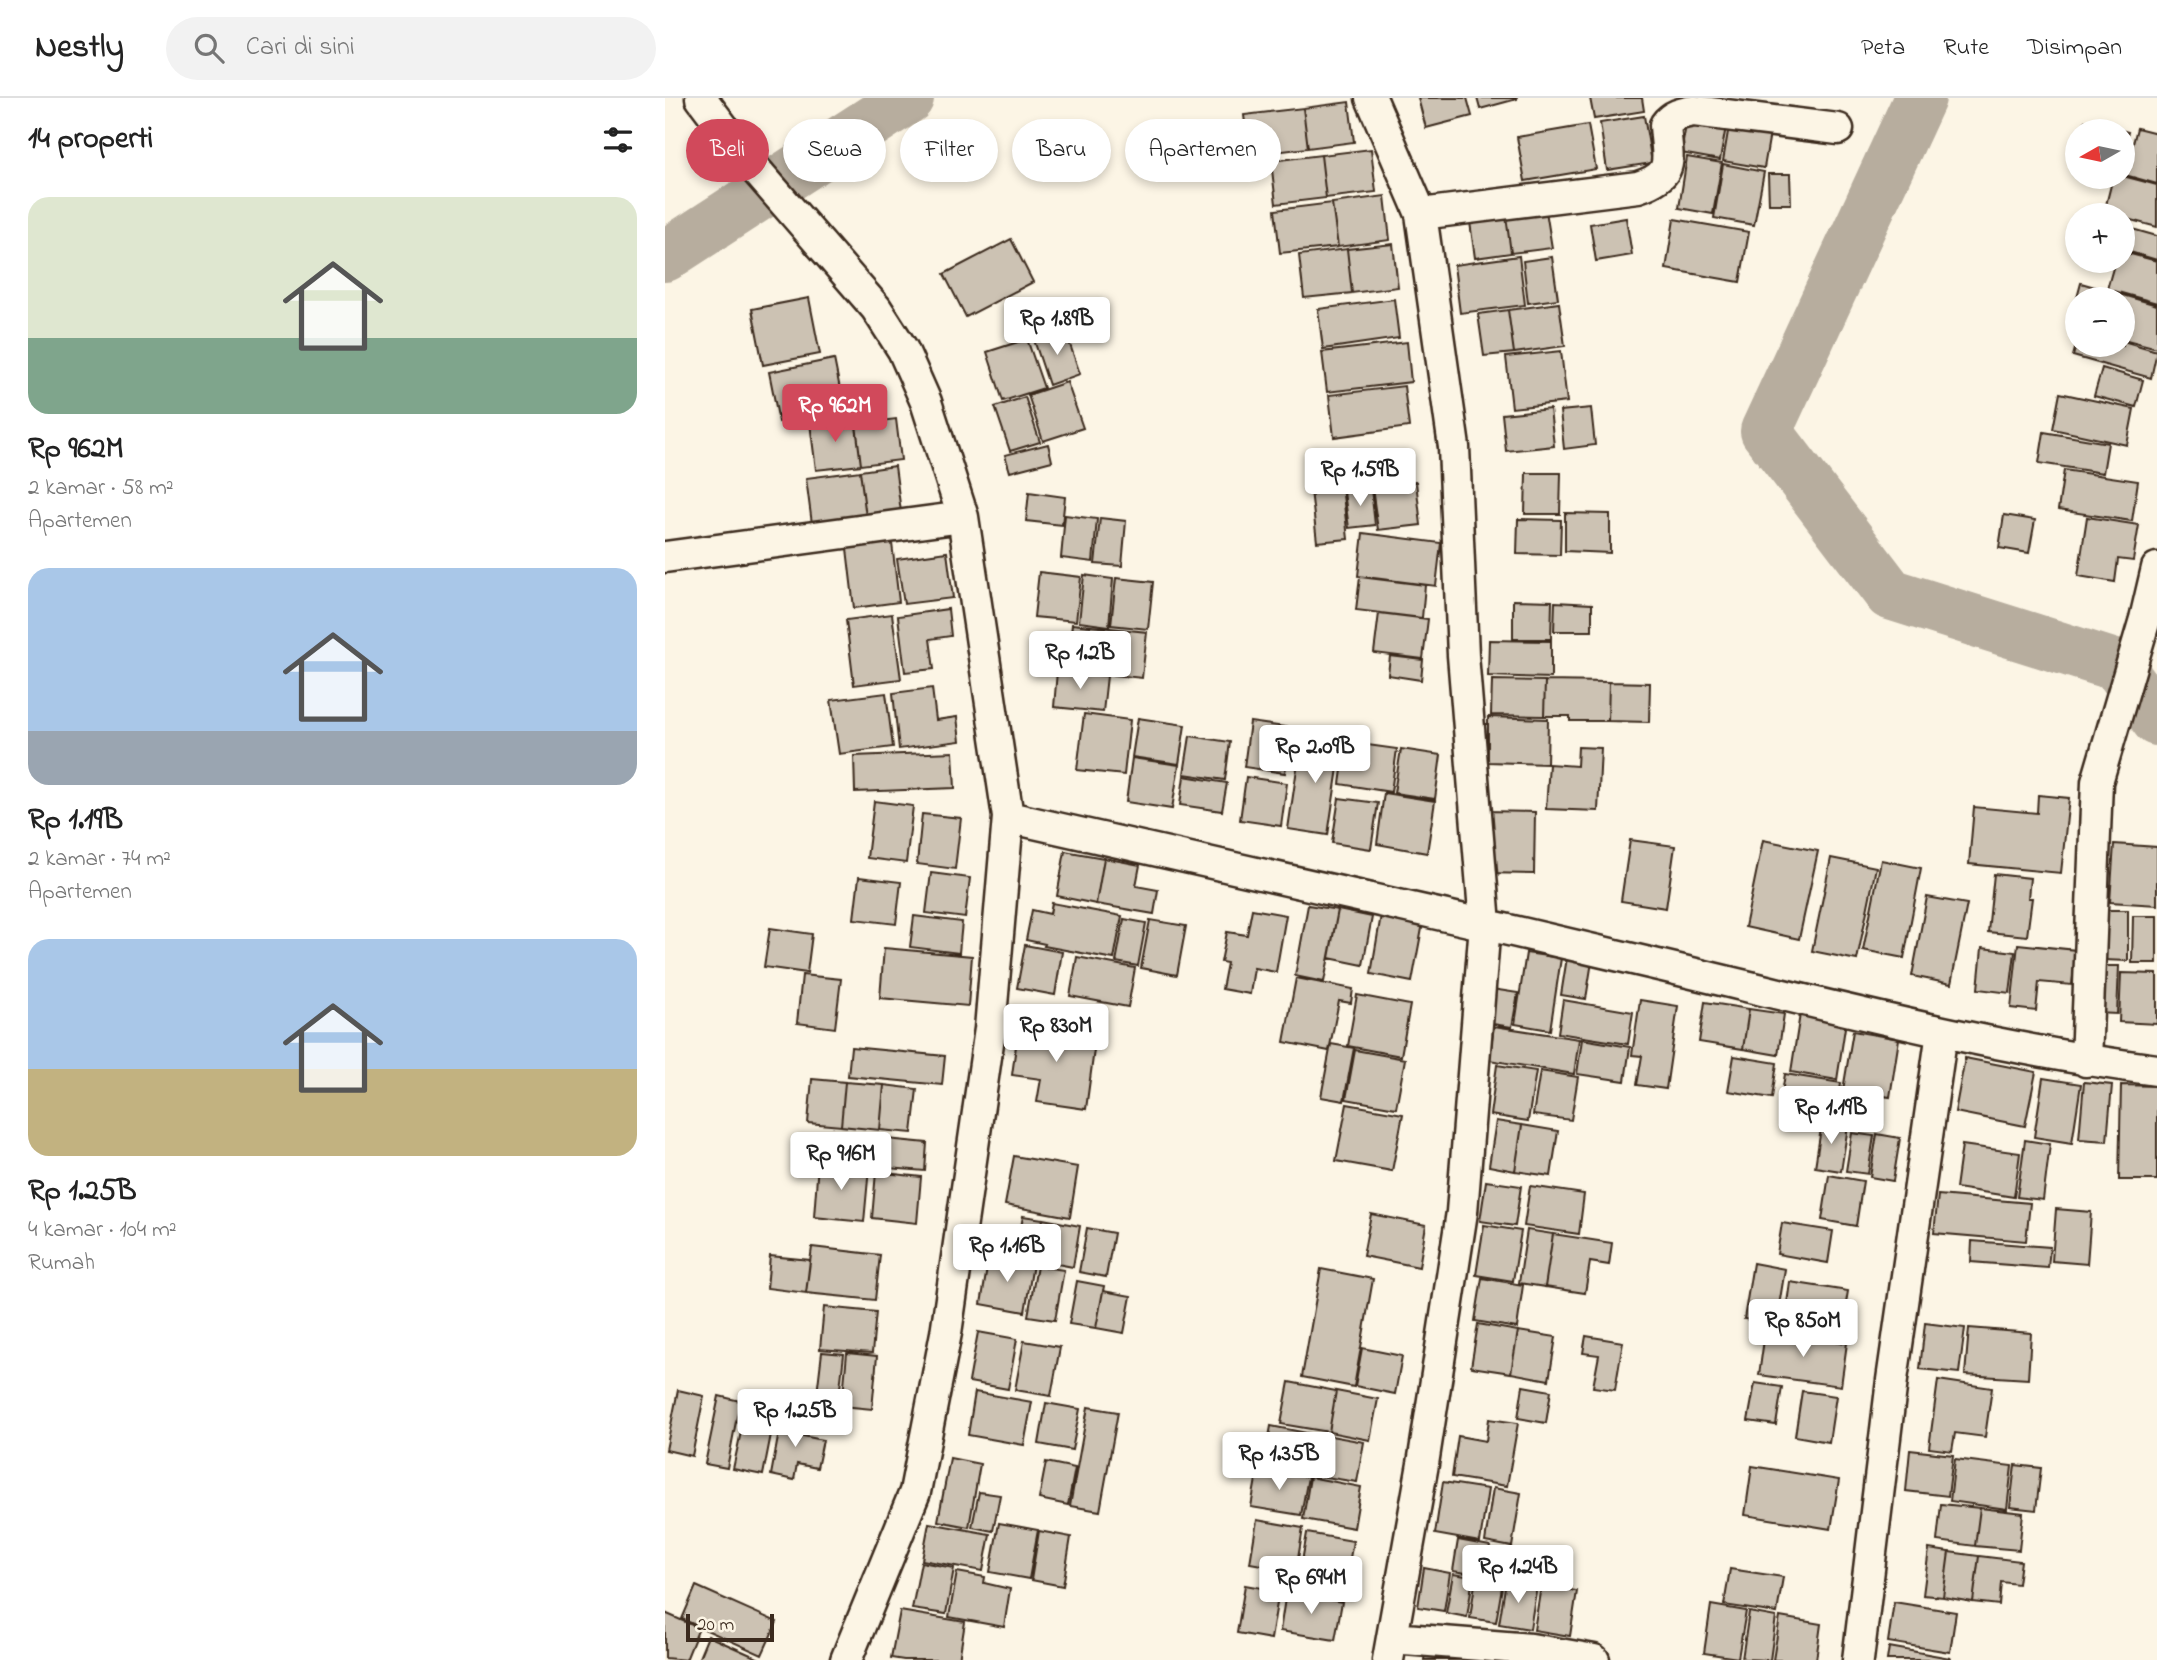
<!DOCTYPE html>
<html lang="id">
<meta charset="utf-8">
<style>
body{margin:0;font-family:"Indie Flower",sans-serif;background:#f2f2f2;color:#222;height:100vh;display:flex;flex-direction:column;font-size:26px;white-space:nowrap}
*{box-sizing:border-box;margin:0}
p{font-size:23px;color:#767676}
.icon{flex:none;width:38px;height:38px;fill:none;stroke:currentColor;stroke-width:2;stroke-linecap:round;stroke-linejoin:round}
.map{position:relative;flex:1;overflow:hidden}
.details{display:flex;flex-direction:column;background:#fff;width:665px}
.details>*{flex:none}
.guide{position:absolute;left:21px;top:21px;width:665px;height:63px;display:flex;gap:14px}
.needle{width:46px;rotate:261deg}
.tools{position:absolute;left:1400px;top:21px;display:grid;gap:14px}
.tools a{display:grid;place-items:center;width:70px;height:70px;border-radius:50%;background:#fff;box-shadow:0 4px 10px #0003;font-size:35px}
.scale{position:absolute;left:21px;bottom:18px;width:88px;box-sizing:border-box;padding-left:7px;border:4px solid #3b2a1e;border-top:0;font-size:19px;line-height:24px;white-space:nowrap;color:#3b2a1e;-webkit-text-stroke:5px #fcf5e5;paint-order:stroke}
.price{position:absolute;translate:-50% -60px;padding:0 16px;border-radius:7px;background:#fff;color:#222;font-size:23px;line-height:46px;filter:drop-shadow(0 2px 4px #0008)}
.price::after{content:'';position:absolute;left:50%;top:42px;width:21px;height:16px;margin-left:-10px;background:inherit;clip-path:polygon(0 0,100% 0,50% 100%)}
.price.active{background:#d1495b;color:#fff}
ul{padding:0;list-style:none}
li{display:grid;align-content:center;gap:14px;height:371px;padding:0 28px}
li span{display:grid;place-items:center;height:217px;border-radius:21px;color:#555}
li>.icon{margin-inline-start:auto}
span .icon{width:126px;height:126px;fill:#fffc;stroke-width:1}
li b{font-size:30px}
h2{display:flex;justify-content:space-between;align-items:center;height:84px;padding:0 28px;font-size:30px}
.pill{padding:0 24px;border-radius:32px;background:#fff;box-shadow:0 4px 10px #0003;font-size:24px;line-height:63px}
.pill.active{background:#d1495b;color:#fff}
header{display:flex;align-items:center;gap:42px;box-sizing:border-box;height:98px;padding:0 35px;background:#fff;border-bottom:2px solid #e0e0e0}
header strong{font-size:33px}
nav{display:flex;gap:38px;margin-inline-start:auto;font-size:24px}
.search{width:490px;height:63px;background:#f2f2f2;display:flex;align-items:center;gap:18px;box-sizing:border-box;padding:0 24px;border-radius:38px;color:#767676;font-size:26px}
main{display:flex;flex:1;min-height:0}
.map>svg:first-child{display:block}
</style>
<header>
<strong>Nestly</strong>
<div class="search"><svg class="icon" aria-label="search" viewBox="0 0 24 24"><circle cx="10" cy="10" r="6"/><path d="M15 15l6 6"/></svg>Cari di sini</div>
<nav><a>Peta</a><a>Rute</a><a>Disimpan</a></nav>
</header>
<main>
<section class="details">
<h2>14 properti<svg class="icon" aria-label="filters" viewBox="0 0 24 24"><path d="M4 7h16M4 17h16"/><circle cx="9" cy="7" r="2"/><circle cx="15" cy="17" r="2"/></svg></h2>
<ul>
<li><span style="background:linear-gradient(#dfe7d0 65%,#7fa58c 0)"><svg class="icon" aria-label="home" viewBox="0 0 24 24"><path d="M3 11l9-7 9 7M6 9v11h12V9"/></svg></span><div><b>Rp 962M</b><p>2 kamar · 58 m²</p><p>Apartemen</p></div></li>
<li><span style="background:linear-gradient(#a9c7e8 75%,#9aa5b1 0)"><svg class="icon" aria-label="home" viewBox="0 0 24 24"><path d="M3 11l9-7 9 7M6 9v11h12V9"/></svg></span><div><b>Rp 1.19B</b><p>2 kamar · 74 m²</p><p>Apartemen</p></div></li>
<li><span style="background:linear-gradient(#a9c7e8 60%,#c2b280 0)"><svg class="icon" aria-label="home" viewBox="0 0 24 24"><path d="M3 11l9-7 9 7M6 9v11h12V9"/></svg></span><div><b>Rp 1.25B</b><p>4 kamar · 104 m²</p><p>Rumah</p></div></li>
</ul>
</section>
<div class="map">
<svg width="1492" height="1562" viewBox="0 0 1492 1562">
<rect width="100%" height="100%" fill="#fcf5e5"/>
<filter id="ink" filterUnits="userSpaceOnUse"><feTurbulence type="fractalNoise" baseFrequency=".0143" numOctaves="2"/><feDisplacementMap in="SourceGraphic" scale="14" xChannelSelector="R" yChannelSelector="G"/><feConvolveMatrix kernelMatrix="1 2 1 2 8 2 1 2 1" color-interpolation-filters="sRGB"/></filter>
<g filter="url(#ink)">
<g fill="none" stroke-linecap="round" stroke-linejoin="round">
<path stroke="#b7ad9e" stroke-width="52" d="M1255 0 1101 333 1225 496 1453 568 1492 622
M0 158 243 0"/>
</g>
<path fill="#ccc2b3" stroke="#3b2a1e" stroke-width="2" d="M753 0H802L807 18 761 30Z
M812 0H852V1L815 11Z
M925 0H977L979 13 929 21Z
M684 4 689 44 643 50 638 10Z
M638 10 643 50 584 57 579 17Z
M1023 16 1062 23 1055 62 1016 55Z
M979 18 987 65 942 72 935 25Z
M1065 22 1106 29 1099 70 1058 63Z
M1420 23 1463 34 1458 54V33H1418Z
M923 27 931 71 860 83 852 39Z
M1472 30 1492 35V86L1460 77Z
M706 51 711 94 661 100 656 57Z
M656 57 661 100 611 106 606 63Z
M1022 59 1057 65 1048 116 1014 110Z
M1058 66 1099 74 1089 127 1049 120Z
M1103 76H1125L1126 106H1104Z
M1458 78 1492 87V129L1458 120V117L1439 115 1448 79Z
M720 98 725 142 673 149 667 105Z
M667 105 673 149 615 155 610 112Z
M881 113 887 150 846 155 841 118Z
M841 118 846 155 810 160 805 124Z
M961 120 967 157 931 163 925 126Z
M1009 121 1084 134 1075 184 1001 171Z
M1460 129 1492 138V162L1458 152Z
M346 141 368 184 301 219 279 176Z
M728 146 733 189 687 195 682 151Z
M682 151 687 195 639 200 634 157Z
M1458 154 1492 163V205L1442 191 1450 163H1458Z
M854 158 860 207 795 215 789 167Z
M887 159 893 201 863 205 858 163Z
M1416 185 1492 207V250L1458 241V201H1412V228L1405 226Z
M144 200 155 256 98 267 87 211Z
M729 201 734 240 658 251 653 211Z
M894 205 900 248 849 255 843 212Z
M843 212 849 255 819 258 813 216Z
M400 232 415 276 384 287 369 242Z
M362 241 379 290 338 303 322 254Z
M1458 243 1492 253 1486 280 1408 258 1412 244V247H1458Z
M742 244 746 284 662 294 657 254Z
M896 253 902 304 847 310 841 259Z
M169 261 179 311 114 324 104 274Z
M1437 270 1478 282 1471 309 1429 298Z
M402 284 418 330 378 343 363 297Z
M739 288 744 329 669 339 664 297Z
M1395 295 1469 311 1462 347 1388 331Z
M360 299 375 344 345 353 330 309Z
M926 310 930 347 899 351 895 313Z
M885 311 889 348 841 353 837 316Z
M190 320 196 367 151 372 145 325Z
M231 321 236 362 196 367 191 326Z
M1379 334 1443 345 1438 375 1374 365Z
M383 346 387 363 345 374 340 357Z
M230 368 236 414 201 419 195 373Z
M1399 372 1473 383 1467 423 1393 412Z
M195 373 201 419 147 426 141 380Z
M861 375H896L895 416H860Z
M751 384 756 427 713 432 707 390Z
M677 388 683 441 652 444 646 392Z
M706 391 710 427 684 430 679 394Z
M364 394 400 399 397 427 361 423Z
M900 415 945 416V455L900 453Z
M400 417 432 421 428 464 396 460Z
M1339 417 1370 422 1364 455 1334 450Z
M1422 419 1474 427 1468 463 1453 461 1450 484 1413 478Z
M435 420 461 423 457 468 430 466Z
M853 421 896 422 895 457 852 456Z
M698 435 776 445 771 488 693 478Z
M226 437 234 504 189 510 181 442Z
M282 454 288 500 239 506 232 461Z
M374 474 416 479 411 523 369 519Z
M419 477 448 481 444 528 414 524Z
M695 479 760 487 757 520 691 512Z
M451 480 488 484 483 531 446 527Z
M848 502 887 503 886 541H848Z
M890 504 927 506V533H889Z
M283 511 286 538 265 541 269 571 240 574 233 518Z
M714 515 763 521 758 561 709 555Z
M227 516 236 581 189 587 181 522Z
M407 526 482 534 477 580 402 572Z
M824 542 886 543V580L823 578Z
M725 558 758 562 756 582 723 577Z
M392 573 442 578 438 614 389 609Z
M827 582 880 583 879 618 826 617Z
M880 583 944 584 943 623H905V618H879Z
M944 584 985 585 984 624 943 623Z
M267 590 271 622 292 619 295 643 234 651 228 595Z
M221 595 228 649 174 656 166 602Z
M419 616 465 622 459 677 412 672Z
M823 619 883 621 882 666 823 664Z
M473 620 520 627 514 666 467 659Z
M585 624 627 630 620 675 579 669Z
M637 637 677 643 663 737 623 731Z
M525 638 565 644 560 682 519 676Z
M681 644 732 651 726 694 675 686Z
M913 649 936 650 933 713 881 711 884 666 912 668Z
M736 651 776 657 770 701 729 695Z
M288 654 290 690 190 694 189 658Z
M467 660 514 667 507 711 461 704Z
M519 678 562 685 557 713 515 707Z
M581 679 622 685 616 728 575 722Z
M719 695 770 703 762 755 712 746Z
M1373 697 1404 700 1396 775 1304 766 1309 709 1372 715Z
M674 700 713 705 706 751 667 745Z
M209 703 248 708 241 765 202 760Z
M821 713 870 714 869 776 820 775Z
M257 716 296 720 290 771 252 766Z
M965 742 1010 748 1001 810 956 803Z
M1098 742 1153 753 1134 841 1080 829Z
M1449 746 1492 749V807L1445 804Z
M400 753 439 760 431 806 392 798Z
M439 760 475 767 471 788 493 792 489 816 431 806Z
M1166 760 1211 769 1192 862 1147 853Z
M1216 762 1256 770 1239 860 1198 852Z
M266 775 305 780 300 820 261 815Z
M1329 776 1365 780 1363 800H1367L1362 838 1323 834Z
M194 779 236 784 231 826 189 821Z
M1262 799 1302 806 1286 886 1247 878Z
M387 805 457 818 449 861 379 848 380 846 361 842 367 812 385 816Z
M643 807 673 812 659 884 630 878Z
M587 811 621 817 611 874 589 870 585 896 557 891 562 865 556 864 562 834 582 837Z
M673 812 707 819 698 867 664 860Z
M1439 812H1463V863L1438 862Z
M716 817 758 825 747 884 706 876Z
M249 818 297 824 294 855 245 849Z
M1468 818H1492V865H1467Z
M459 821 481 825 473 868 451 864Z
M485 822 521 828 512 877 476 870Z
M105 830 147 836 142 875 99 869Z
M1353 846 1411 852 1407 887 1374 884 1371 913 1346 910Z
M360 847 397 854 390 897 352 890Z
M219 850 307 858 303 908 215 900Z
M1317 850 1350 854 1345 895 1313 891Z
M903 853 928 857 921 901 896 897Z
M861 855 896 860 885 932 850 926Z
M412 859 470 870 463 909 405 898Z
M1432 868H1454L1452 916 1430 915Z
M1456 875 1492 876V926L1454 924Z
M137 877 176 881 170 930 132 925Z
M631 880 688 891 686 905 674 903 664 953 619 944Z
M827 891 853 895 847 929 821 925Z
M692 897 745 907 736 958 683 948Z
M898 902 968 914 963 946 893 935Z
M975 902 1013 908 1001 991 972 987 977 958 967 957Z
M1040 904 1084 911 1078 951 1034 944Z
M1084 911 1119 916 1113 957 1078 951Z
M1135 916 1181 923 1172 982 1126 974Z
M354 926 431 937 421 1011 372 1004 376 981 347 977Z
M829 928 914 941 909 976 824 962Z
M1188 933 1234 941 1225 999 1178 992Z
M917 941 965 949 960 983 912 976Z
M666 946 689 950 679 1003 656 999Z
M186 949 280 958 277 987 183 978Z
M690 952 740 961 731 1010 681 1001Z
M1069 958 1112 965 1107 1000 1063 993Z
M1300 960 1371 974 1360 1028 1290 1014Z
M832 967 871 973 863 1023 825 1017Z
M875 973 913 979 906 1022 868 1017Z
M1120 976 1176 985 1171 1023 1114 1014Z
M1378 980 1416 986 1407 1045 1369 1039Z
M147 981 180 984 176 1028 143 1025Z
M180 984 219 987 215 1032 176 1028Z
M1419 984 1447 987 1442 1043 1414 1041Z
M219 987 252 991 247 1035 215 1032Z
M1456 987 1492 988V1082H1454Z
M682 1006 738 1016 727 1073 671 1063Z
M831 1023 857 1027 850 1073 824 1068Z
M1157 1024 1183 1028 1176 1073 1150 1069Z
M857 1027 893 1033 886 1078 850 1073Z
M1187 1035 1209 1038 1203 1076 1181 1073Z
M1212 1036 1235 1040 1228 1083 1205 1079Z
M201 1039 262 1045 260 1073 198 1068Z
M1360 1042 1385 1046 1378 1102 1352 1099Z
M1297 1047 1355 1055 1349 1099 1291 1090Z
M349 1058 413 1069 405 1119 340 1107Z
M153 1065 204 1070 199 1124 149 1119Z
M211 1074 256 1079 252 1125 207 1120Z
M1164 1077 1198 1083 1191 1128 1157 1122Z
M821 1083 856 1088 850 1128 815 1123Z
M865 1088 919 1096 914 1136 859 1128Z
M1273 1097 1365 1105 1361 1143 1269 1135Z
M1391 1111 1426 1114 1422 1166 1387 1163Z
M706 1116 761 1127 754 1169 698 1158Z
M358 1118 378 1121 371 1162 351 1158Z
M378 1121 415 1128 408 1169 371 1162Z
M1117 1125 1168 1133 1163 1165 1112 1156Z
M819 1127 856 1133 848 1183 811 1177Z
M422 1130 449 1135 441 1179 414 1174Z
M862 1132 888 1136 880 1189 854 1185Z
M888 1136 947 1145 944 1167 925 1164 920 1195 880 1189Z
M1307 1143 1385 1149 1383 1170 1306 1164Z
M147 1149 215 1157 210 1202 141 1195Z
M105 1158 145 1162 141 1195 102 1190Z
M324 1158 368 1166 360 1214 316 1206Z
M1088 1165 1120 1171 1111 1226 1079 1221Z
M372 1168 399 1172 390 1222 363 1218Z
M656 1171 708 1181 689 1289 637 1279Z
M817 1180 858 1187 852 1230 810 1223Z
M412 1183 439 1188 431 1230 404 1226Z
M1125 1184 1183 1193 1176 1236 1119 1227Z
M438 1193 466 1198 459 1235 431 1230Z
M159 1209 211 1214 207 1255 155 1251Z
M1260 1225 1300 1230 1294 1275 1255 1271Z
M813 1226 853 1233 846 1275 806 1269Z
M1304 1230 1366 1235 1363 1281 1300 1277Z
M853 1233 891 1239 884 1282 846 1275Z
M313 1234 352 1241 343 1291 304 1284Z
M1100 1234 1182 1245 1176 1288 1094 1277Z
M921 1238 958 1244 950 1292 928 1289 934 1257 918 1255Z
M359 1243 395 1249 386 1298 350 1292Z
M697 1250 737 1258 730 1296 690 1288Z
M157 1254 179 1256 174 1299 152 1296Z
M182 1255 212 1258 207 1311 177 1308Z
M1273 1282 1327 1290 1320 1339 1290 1335 1287 1353 1264 1350Z
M624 1284 671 1293 664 1334 616 1326Z
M1090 1285 1117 1289 1111 1327 1083 1323Z
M858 1288 886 1293 881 1325 853 1320Z
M13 1292 39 1298 27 1358 1 1352Z
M671 1293 713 1301 705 1342 664 1334Z
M1137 1293 1171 1298 1164 1344 1130 1338Z
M310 1294 367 1304 359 1347 303 1337Z
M54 1298 75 1303 62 1370 40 1366Z
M381 1305 415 1311 407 1352 374 1346Z
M423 1309 453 1314 435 1413 405 1408Z
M80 1315 109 1321 98 1377 68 1371Z
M117 1318 141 1323 138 1338 158 1342 152 1370 132 1366 129 1382 106 1377Z
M824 1321 853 1325 842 1388 787 1379 793 1338 821 1343Z
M606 1328 652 1337 645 1375 599 1367Z
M655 1336 699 1344 692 1384 648 1377Z
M1245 1352 1288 1357 1283 1398 1241 1393Z
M285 1360 315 1366 304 1429 273 1423Z
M1290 1361 1347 1368 1342 1411 1285 1403Z
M381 1364 410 1370 403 1407 374 1401Z
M1350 1367 1376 1370 1371 1412 1345 1409Z
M1087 1368 1174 1382 1166 1431 1080 1417Z
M593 1370 643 1379 636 1417 586 1409Z
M645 1379 696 1389 689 1430 638 1421Z
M778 1384 823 1391 815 1444 770 1436Z
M828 1390 856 1395 847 1449 820 1444Z
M314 1394 335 1397 328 1433 307 1429Z
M1276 1406 1315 1410 1310 1448 1272 1443Z
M1315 1410 1358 1415 1354 1452 1310 1448Z
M592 1422 638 1430 631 1473 585 1465Z
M264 1425 325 1436 318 1473 257 1462Z
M334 1425 373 1432 364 1481 325 1474Z
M374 1433 406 1439 398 1488 366 1482Z
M642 1435 688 1443 681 1483 635 1475Z
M793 1442 825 1448 820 1478 788 1473Z
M1264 1451 1284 1454 1278 1499 1258 1497Z
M1284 1454 1314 1458 1308 1504 1278 1499Z
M1314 1458 1356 1463 1353 1486 1336 1484 1334 1507 1308 1504Z
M256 1464 289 1470 281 1516 247 1511Z
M759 1470 785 1475 779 1513 753 1509Z
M1065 1471 1118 1479 1112 1515 1059 1507Z
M292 1474 320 1479 319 1485 345 1491 339 1529 284 1519Z
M788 1476 808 1479 802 1519 781 1515Z
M811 1479 838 1483 831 1524 805 1520Z
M841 1483 872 1487 865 1531 834 1526Z
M580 1487 614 1493 606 1541 572 1535Z
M31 1488 112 1524 97 1557 17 1521Z
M876 1488 912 1493 905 1538 869 1532Z
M621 1494 677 1504 670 1542 615 1533Z
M1229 1504 1291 1514 1285 1554 1223 1544Z
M1046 1507 1081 1513 1073 1560 1039 1555Z
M235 1513 300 1524 294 1562H239L226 1560Z
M1084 1514 1111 1519 1105 1562 1077 1561Z
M0 1515 34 1530 21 1562 0 1560Z
M1115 1519 1156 1526 1151 1562H1108Z
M43 1538 97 1562H33Z
M1224 1549 1285 1560 1284 1562H1222Z
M761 1550 798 1558 797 1562H759Z"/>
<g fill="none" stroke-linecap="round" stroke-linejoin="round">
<g stroke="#3b2a1e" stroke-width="35">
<path id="minor" d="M36 0 85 65 211 210 238 252 261 304 298 419 343 719
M706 0 756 116 789 349 798 557 820 826 797 1114 758 1366 723 1562
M756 116 973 89C1012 76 1002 62 1000 27 1007 17 1017 15 1029 13L1173 31
M0 459 298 419
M1421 963 1432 684 1480 521 1492 470
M727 1540 866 1551 929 1562
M181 1562 250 1394 281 1235 325 931 343 719C558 767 774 815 989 866 1155 905 1322 950 1492 972
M1193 1562 1227 1282 1277 934"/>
</g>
<use href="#minor" stroke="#fcf5e5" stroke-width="30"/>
</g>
</g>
</svg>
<div class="tools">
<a><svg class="needle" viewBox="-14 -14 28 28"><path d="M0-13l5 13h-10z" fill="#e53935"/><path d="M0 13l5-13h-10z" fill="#767676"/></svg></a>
<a>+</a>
<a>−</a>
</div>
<div class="scale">20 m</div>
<b class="price" style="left:392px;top:259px">Rp 1.89B</b>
<b class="price active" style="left:170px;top:346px">Rp 962M</b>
<b class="price" style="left:695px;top:410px">Rp 1.59B</b>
<b class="price" style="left:415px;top:593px">Rp 1.2B</b>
<b class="price" style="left:650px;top:687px">Rp 2.09B</b>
<b class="price" style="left:391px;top:966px">Rp 830M</b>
<b class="price" style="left:1166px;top:1048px">Rp 1.19B</b>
<b class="price" style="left:176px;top:1094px">Rp 916M</b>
<b class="price" style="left:342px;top:1186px">Rp 1.16B</b>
<b class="price" style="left:1138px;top:1261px">Rp 850M</b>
<b class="price" style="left:130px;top:1351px">Rp 1.25B</b>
<b class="price" style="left:614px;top:1394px">Rp 1.35B</b>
<b class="price" style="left:853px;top:1507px">Rp 1.24B</b>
<b class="price" style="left:646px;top:1518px">Rp 694M</b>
<div class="guide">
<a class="pill active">Beli</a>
<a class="pill">Sewa</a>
<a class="pill">Filter</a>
<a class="pill">Baru</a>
<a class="pill">Apartemen</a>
</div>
</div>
</main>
